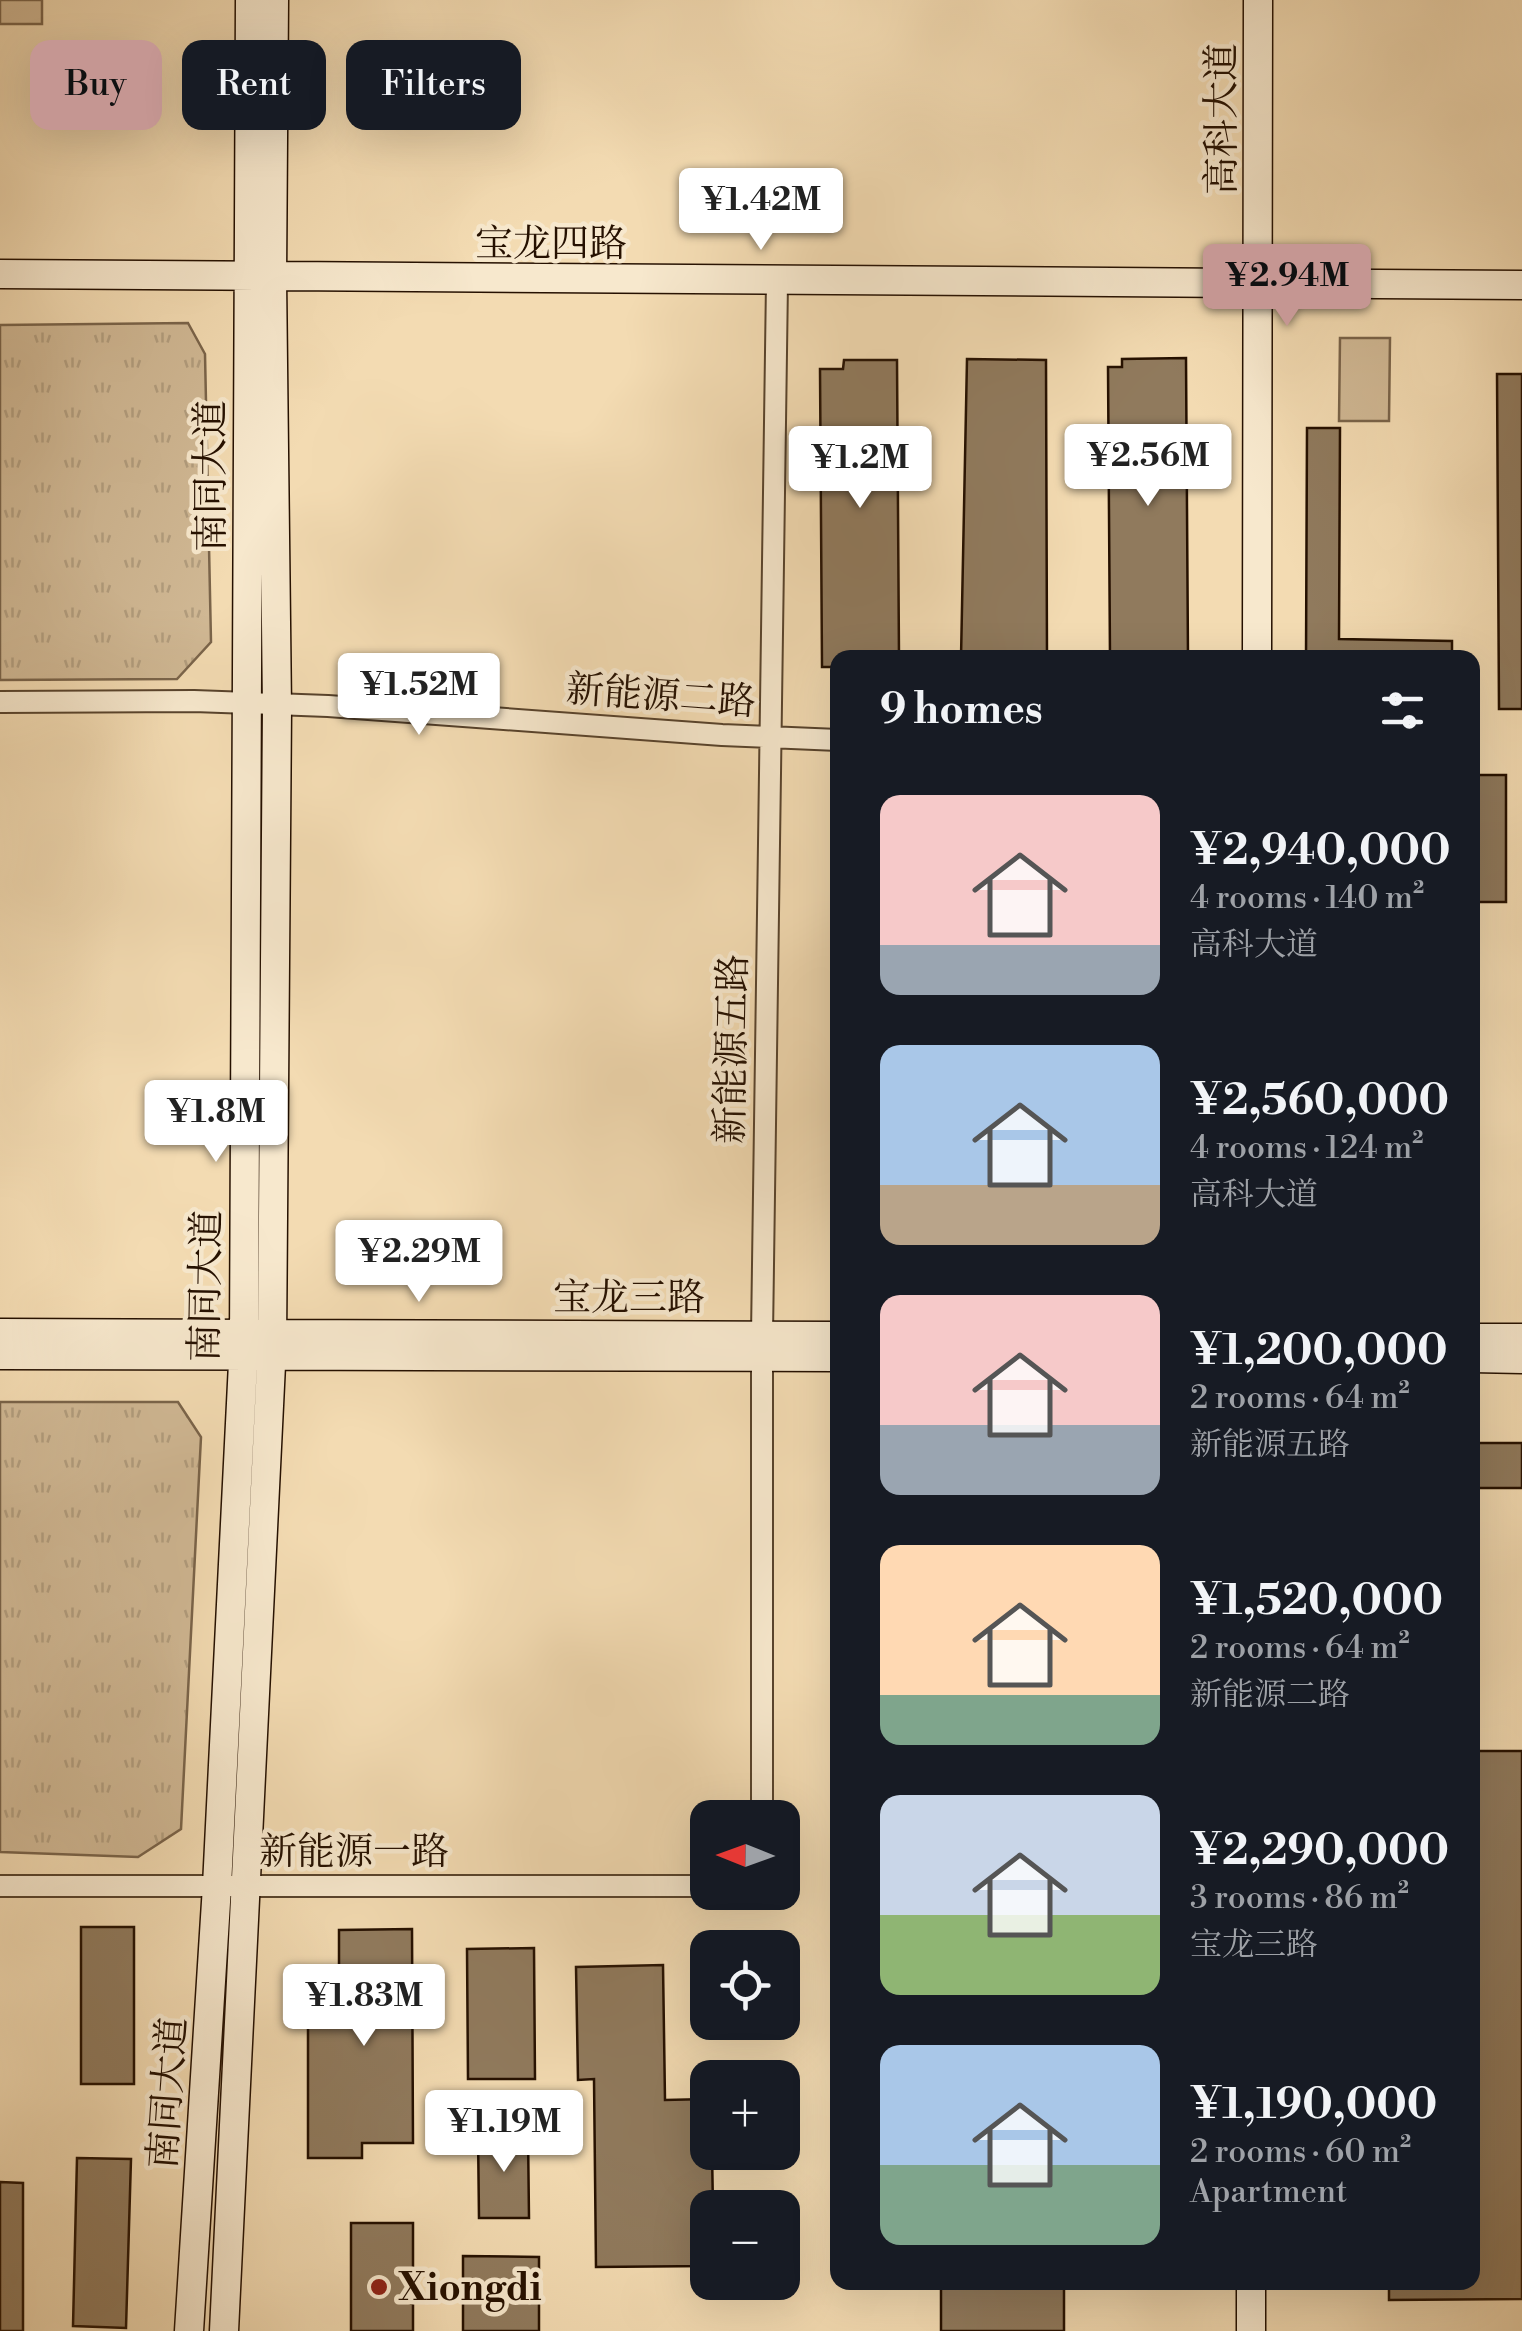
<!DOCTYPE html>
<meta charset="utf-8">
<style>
body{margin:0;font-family:"Libre Bodoni","Noto Serif SC",serif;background:#20242c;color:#f1f3f6;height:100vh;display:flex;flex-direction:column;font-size:38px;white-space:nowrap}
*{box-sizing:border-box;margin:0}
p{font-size:32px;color:#9ea1a6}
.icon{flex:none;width:55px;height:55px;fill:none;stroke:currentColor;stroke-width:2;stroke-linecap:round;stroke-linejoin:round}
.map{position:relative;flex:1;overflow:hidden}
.sheet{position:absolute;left:830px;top:650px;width:650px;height:1640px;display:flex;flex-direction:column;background:#171b24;border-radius:20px;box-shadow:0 10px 40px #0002}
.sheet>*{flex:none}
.guide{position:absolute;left:30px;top:40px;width:650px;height:90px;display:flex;gap:20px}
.needle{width:65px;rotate:271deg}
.fabs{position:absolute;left:690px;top:1800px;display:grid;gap:20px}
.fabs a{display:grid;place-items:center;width:110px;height:110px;border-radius:20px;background:#171b24;box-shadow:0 10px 40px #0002;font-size:50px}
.price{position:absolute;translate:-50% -85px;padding:0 22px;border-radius:10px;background:#fff;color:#222;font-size:32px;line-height:65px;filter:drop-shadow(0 2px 5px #0008)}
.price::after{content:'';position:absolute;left:50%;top:60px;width:30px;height:22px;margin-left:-15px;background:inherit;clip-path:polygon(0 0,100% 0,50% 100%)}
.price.on{background:#c59692;color:#111}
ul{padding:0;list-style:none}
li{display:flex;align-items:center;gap:30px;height:250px;padding:0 50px}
li span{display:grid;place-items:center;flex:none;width:280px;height:200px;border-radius:20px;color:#555}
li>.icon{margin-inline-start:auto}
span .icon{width:120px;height:120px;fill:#fffc;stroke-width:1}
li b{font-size:42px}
h2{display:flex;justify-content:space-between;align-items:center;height:120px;padding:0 50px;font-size:42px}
.tag{padding:0 35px;border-radius:20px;background:#171b24;box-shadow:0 10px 40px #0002;font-size:35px;line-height:90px}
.tag.on{background:#c59692;color:#111}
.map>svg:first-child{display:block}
</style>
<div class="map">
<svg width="1522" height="2331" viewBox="0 0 1522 2331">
<defs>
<pattern id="grass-tufts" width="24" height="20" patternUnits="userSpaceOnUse" patternTransform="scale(2.5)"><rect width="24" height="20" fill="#d0b894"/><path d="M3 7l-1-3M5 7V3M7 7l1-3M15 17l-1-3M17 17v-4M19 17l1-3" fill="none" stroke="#b29d7e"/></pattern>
</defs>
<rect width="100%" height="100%" fill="#f3dbb2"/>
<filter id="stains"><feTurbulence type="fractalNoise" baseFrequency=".002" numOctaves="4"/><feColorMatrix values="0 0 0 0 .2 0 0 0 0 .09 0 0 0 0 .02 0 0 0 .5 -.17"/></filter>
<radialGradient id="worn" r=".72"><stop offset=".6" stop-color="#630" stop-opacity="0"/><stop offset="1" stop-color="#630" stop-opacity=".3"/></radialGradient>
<path fill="url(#grass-tufts)" stroke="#7a644a" stroke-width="2.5" d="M188 323 205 354 211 642 177 679 0 680V325Z
M0 1402H178L201 1437 181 1829 138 1857 0 1852Z"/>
<path fill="#d0b894" stroke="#7a644a" stroke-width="2.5" d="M0 0H42V24H0Z
M1340 338H1390L1389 421H1339Z"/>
<path fill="#907a5d" stroke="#251000" stroke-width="2.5" d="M1186 358 1188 658H1110L1108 367H1122V359Z
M967 359 1046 360 1047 658H961Z
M844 360H897L899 658H838V667H822L820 369H843Z
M1497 374H1522V709H1499Z
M1307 428H1340L1339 639 1452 641V658H1306Z
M1472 775H1506V902H1472Z
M1472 1443H1522V1488H1472Z
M1472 1751H1522V2299L1389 2300V2282H1472Z
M81 1927H134V2084H81Z
M412 1929 413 2143H362V2158H308V2012H339V1930Z
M534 1948 535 2079H468L467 1949Z
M663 1965 665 2100 708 2099V2152H712L713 2208H708V2266L596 2267 594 2079 578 2080 576 1967Z
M528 2132 529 2218H479L478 2133Z
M77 2158 131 2159 126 2328 73 2326Z
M0 2182 23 2183V2331H0Z
M351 2223H413V2331H351Z
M463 2256 539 2257V2331H463Z
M941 2282H1064V2331H941Z"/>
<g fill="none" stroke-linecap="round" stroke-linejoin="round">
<g stroke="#58432c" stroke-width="24">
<path id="street" d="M0 702 194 701 328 706 722 735 838 740
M762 1818V1335L777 282
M0 1886H708"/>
</g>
<g stroke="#251000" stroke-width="31">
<path id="secondary" d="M0 274 1522 285
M1257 658 1258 0
M0 1333 838 1336
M1472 1338H1522
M0 1355 838 1357
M1472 1358 1522 1359
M189 2331 217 1886 244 1343 250 0
M224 2331 272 1344 277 708 272 278 274 0
M1251 2331V2282"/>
</g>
<use href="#street" stroke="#f7e8cd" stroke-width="20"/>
<use href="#secondary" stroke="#f7e8cd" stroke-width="28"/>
</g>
<circle fill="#8f2418" stroke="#f7e8cd" stroke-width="4" cx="379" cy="2287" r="10"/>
<g text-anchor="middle" stroke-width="9" stroke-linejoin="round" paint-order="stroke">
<g font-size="38" fill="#251000" stroke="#f7e8cd">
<text transform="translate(1221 119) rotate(-90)" y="13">高科大道</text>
<text x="551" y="256">宝龙四路</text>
<text transform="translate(210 476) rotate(-90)" y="13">南同大道</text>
<text transform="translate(661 695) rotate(4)" y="13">新能源二路</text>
<text transform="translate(731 1049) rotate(-89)" y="13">新能源五路</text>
<text transform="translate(205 1286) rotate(-89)" y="13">南同大道</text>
<text x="629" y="1310">宝龙三路</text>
<text x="354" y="1864">新能源一路</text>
<text transform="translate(167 2093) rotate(-86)" y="13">南同大道</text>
</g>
<g font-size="38" font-weight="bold" fill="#251000" stroke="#f7e8cd" text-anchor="start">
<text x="399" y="2300">Xiongdi</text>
</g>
</g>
<rect width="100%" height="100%" filter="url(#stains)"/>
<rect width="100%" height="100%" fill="url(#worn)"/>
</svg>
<div class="fabs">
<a><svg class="needle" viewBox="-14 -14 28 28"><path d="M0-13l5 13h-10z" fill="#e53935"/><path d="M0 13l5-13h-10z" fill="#9ea1a6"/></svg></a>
<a><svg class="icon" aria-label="locate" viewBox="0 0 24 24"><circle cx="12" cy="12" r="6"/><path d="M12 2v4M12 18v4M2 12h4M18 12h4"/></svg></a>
<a>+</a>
<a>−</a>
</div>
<b class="price" style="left:761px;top:253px">¥1.42M</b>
<b class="price on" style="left:1287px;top:329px">¥2.94M</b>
<b class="price" style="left:1148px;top:509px">¥2.56M</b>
<b class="price" style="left:860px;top:511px">¥1.2M</b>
<b class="price" style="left:419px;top:738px">¥1.52M</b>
<b class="price" style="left:216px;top:1165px">¥1.8M</b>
<b class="price" style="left:419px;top:1305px">¥2.29M</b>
<b class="price" style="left:364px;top:2049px">¥1.83M</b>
<b class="price" style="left:504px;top:2175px">¥1.19M</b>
<div class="guide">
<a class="tag on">Buy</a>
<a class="tag">Rent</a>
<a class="tag">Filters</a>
</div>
<section class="sheet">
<h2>9 homes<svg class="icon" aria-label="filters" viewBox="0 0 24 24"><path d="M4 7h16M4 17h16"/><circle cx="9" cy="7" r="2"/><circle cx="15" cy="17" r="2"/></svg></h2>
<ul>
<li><span style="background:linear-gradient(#f6c9c9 75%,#9aa5b1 0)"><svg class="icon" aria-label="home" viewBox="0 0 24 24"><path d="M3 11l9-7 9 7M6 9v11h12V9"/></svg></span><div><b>¥2,940,000</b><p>4 rooms · 140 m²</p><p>高科大道</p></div></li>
<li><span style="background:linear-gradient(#a9c7e8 70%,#b9a48a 0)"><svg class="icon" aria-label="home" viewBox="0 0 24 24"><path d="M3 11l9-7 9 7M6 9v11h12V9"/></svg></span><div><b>¥2,560,000</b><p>4 rooms · 124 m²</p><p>高科大道</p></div></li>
<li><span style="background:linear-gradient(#f6c9c9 65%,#9aa5b1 0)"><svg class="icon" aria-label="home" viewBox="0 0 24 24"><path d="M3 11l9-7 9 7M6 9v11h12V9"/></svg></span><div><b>¥1,200,000</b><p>2 rooms · 64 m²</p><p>新能源五路</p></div></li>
<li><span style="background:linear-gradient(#ffd9b3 75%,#7fa58c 0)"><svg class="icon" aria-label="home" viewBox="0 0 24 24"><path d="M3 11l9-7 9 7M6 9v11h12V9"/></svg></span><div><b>¥1,520,000</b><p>2 rooms · 64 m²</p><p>新能源二路</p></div></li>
<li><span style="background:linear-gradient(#c9d6e8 60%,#8fb573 0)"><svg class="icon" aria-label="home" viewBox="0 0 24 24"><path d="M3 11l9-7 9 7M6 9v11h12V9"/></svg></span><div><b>¥2,290,000</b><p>3 rooms · 86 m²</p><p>宝龙三路</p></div></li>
<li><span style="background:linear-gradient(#a9c7e8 60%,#7fa58c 0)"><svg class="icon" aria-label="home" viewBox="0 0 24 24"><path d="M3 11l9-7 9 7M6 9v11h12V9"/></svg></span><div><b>¥1,190,000</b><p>2 rooms · 60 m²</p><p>Apartment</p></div></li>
</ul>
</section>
</div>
